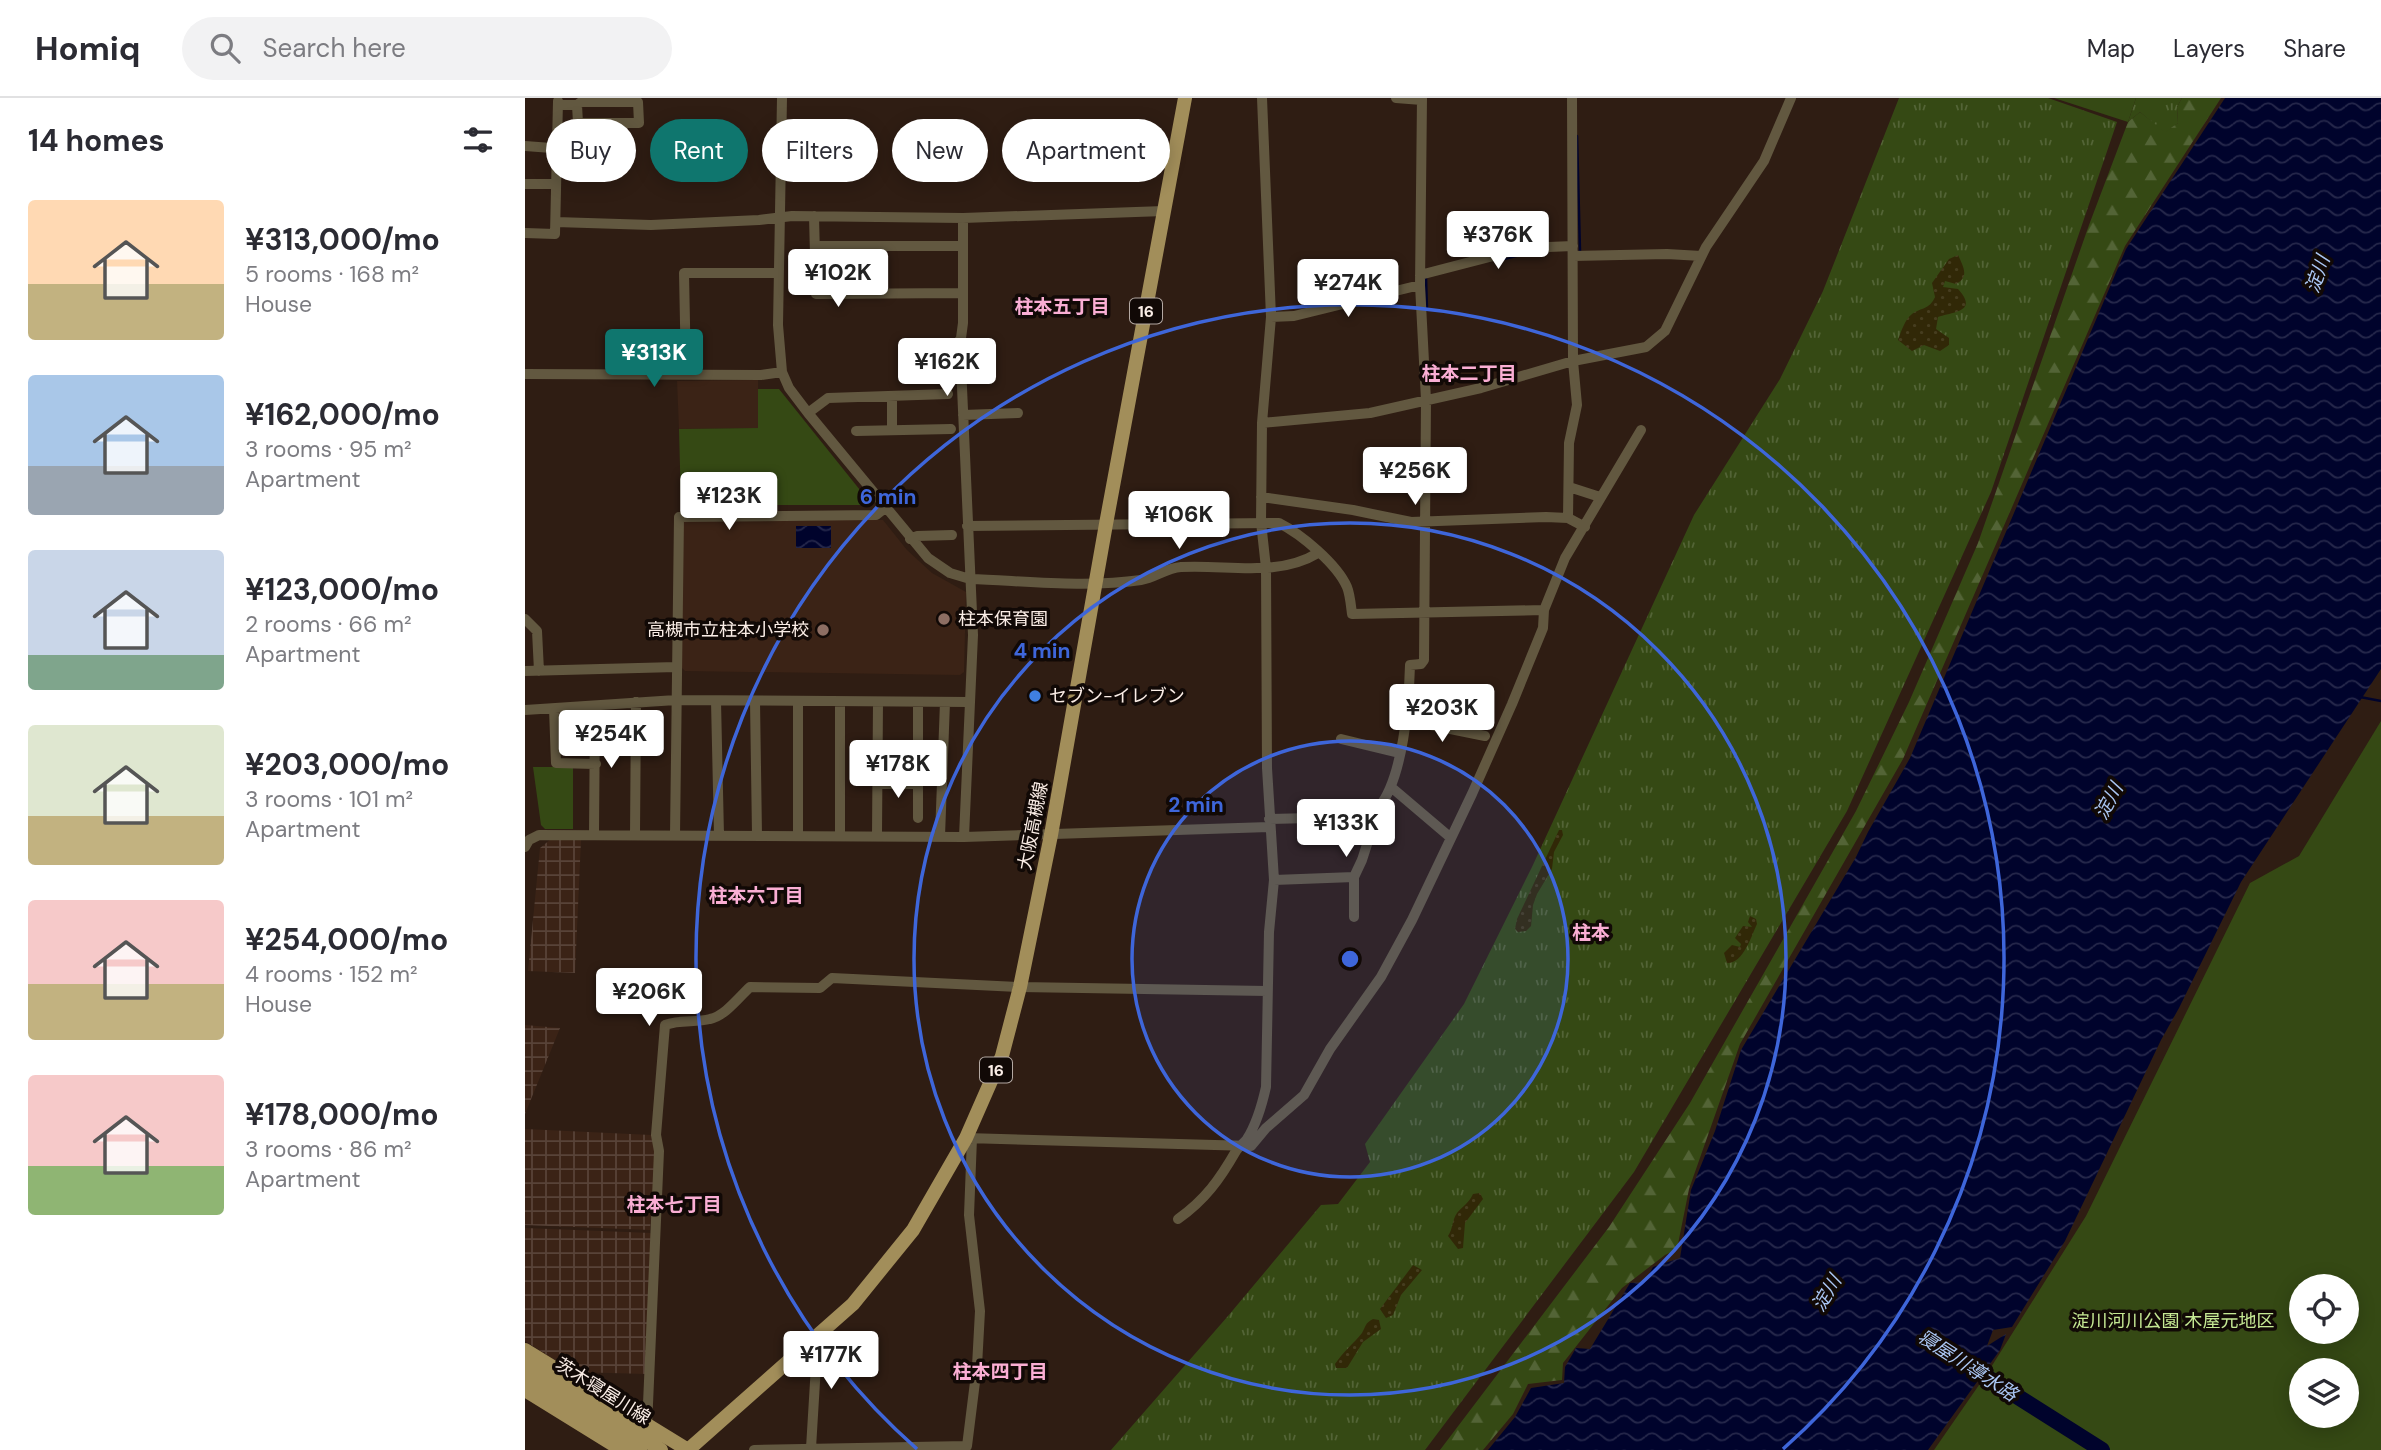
<!DOCTYPE html>
<meta charset="utf-8">
<style>
body{margin:0;font-family:"DM Sans","Noto Sans JP",sans-serif;background:#f2f2f3;color:#2b2b33;height:100vh;display:flex;flex-direction:column;font-size:26px;white-space:nowrap}
*{box-sizing:border-box;margin:0}
p{font-size:23px;color:#7c7c81}
.icon{flex:none;width:38px;height:38px;fill:none;stroke:currentColor;stroke-width:2;stroke-linecap:round;stroke-linejoin:round}
.map{position:relative;flex:1;overflow:hidden}
.details{display:flex;flex-direction:column;background:#fff;width:525px}
.details>*{flex:none}
.banner{position:absolute;left:21px;top:21px;width:665px;height:63px;display:flex;gap:14px}
.controls{position:absolute;left:1764px;top:1176px;display:grid;gap:14px}
.controls a{display:grid;place-items:center;width:70px;height:70px;border-radius:50%;background:#fff;box-shadow:0 4px 18px #0003;font-size:35px}
.price{position:absolute;translate:-50% -60px;padding:0 16px;border-radius:7px;background:#fff;color:#222;font-size:23px;line-height:46px;filter:drop-shadow(0 2px 4px #0008)}
.price::after{content:'';position:absolute;left:50%;top:42px;width:21px;height:16px;margin-left:-10px;background:inherit;clip-path:polygon(0 0,100% 0,50% 100%)}
.price.active{background:#0f766e;color:#fff}
ul{padding:0;list-style:none}
li{display:flex;align-items:center;gap:21px;height:175px;padding:0 28px}
li span{display:grid;place-items:center;flex:none;width:196px;height:140px;border-radius:7px;color:#555}
li>.icon{margin-inline-start:auto}
span .icon{width:84px;height:84px;fill:#fffc;stroke-width:1}
li b{font-size:30px}
h2{display:flex;justify-content:space-between;align-items:center;height:84px;padding:0 28px;font-size:30px}
.tag{padding:0 24px;border-radius:32px;background:#fff;box-shadow:0 4px 18px #0003;font-size:24px;line-height:63px}
.tag.active{background:#0f766e;color:#fff}
header{display:flex;align-items:center;gap:42px;box-sizing:border-box;height:98px;padding:0 35px;background:#fff;border-bottom:2px solid #e1e1e2}
header strong{font-size:33px}
nav{display:flex;gap:38px;margin-inline-start:auto;font-size:24px}
.search{width:490px;height:63px;background:#f2f2f3;display:flex;align-items:center;gap:18px;box-sizing:border-box;padding:0 24px;border-radius:38px;color:#7c7c81;font-size:26px}
main{display:flex;flex:1;min-height:0}
.map>svg:first-child{display:block}
</style>
<header>
<strong>Homiq</strong>
<div class="search"><svg class="icon" aria-label="search" viewBox="0 0 24 24"><circle cx="10" cy="10" r="6"/><path d="M15 15l6 6"/></svg>Search here</div>
<nav><a>Map</a><a>Layers</a><a>Share</a></nav>
</header>
<main>
<section class="details">
<h2>14 homes<svg class="icon" aria-label="filters" viewBox="0 0 24 24"><path d="M4 7h16M4 17h16"/><circle cx="9" cy="7" r="2"/><circle cx="15" cy="17" r="2"/></svg></h2>
<ul>
<li><span style="background:linear-gradient(#ffd9b3 60%,#c2b280 0)"><svg class="icon" aria-label="home" viewBox="0 0 24 24"><path d="M3 11l9-7 9 7M6 9v11h12V9"/></svg></span><div><b>¥313,000/mo</b><p>5 rooms · 168 m²</p><p>House</p></div></li>
<li><span style="background:linear-gradient(#a9c7e8 65%,#9aa5b1 0)"><svg class="icon" aria-label="home" viewBox="0 0 24 24"><path d="M3 11l9-7 9 7M6 9v11h12V9"/></svg></span><div><b>¥162,000/mo</b><p>3 rooms · 95 m²</p><p>Apartment</p></div></li>
<li><span style="background:linear-gradient(#c9d6e8 75%,#7fa58c 0)"><svg class="icon" aria-label="home" viewBox="0 0 24 24"><path d="M3 11l9-7 9 7M6 9v11h12V9"/></svg></span><div><b>¥123,000/mo</b><p>2 rooms · 66 m²</p><p>Apartment</p></div></li>
<li><span style="background:linear-gradient(#dfe7d0 65%,#c2b280 0)"><svg class="icon" aria-label="home" viewBox="0 0 24 24"><path d="M3 11l9-7 9 7M6 9v11h12V9"/></svg></span><div><b>¥203,000/mo</b><p>3 rooms · 101 m²</p><p>Apartment</p></div></li>
<li><span style="background:linear-gradient(#f6c9c9 60%,#c2b280 0)"><svg class="icon" aria-label="home" viewBox="0 0 24 24"><path d="M3 11l9-7 9 7M6 9v11h12V9"/></svg></span><div><b>¥254,000/mo</b><p>4 rooms · 152 m²</p><p>House</p></div></li>
<li><span style="background:linear-gradient(#f6c9c9 65%,#8fb573 0)"><svg class="icon" aria-label="home" viewBox="0 0 24 24"><path d="M3 11l9-7 9 7M6 9v11h12V9"/></svg></span><div><b>¥178,000/mo</b><p>3 rooms · 86 m²</p><p>Apartment</p></div></li>
</ul>
</section>
<div class="map">
<svg width="1856" height="1352" viewBox="0 0 1856 1352">
<defs>
<pattern id="industrial-grid" width="8" height="8" patternUnits="userSpaceOnUse" patternTransform="scale(1.75)"><rect width="8" height="8" fill="#3b2316"/><path d="M0 4h8M4 0v8" fill="none" stroke="#584338"/></pattern>
<pattern id="grass-tufts" width="24" height="20" patternUnits="userSpaceOnUse" patternTransform="scale(1.75)"><rect width="24" height="20" fill="#354914"/><path d="M3 7l-1-3M5 7V3M7 7l1-3M15 17l-1-3M17 17v-4M19 17l1-3" fill="none" stroke="#536436"/></pattern>
<pattern id="forest-firs" width="22" height="20" patternUnits="userSpaceOnUse" patternTransform="scale(1.75)"><rect width="22" height="20" fill="#354914"/><path d="M5 1l3.5 6h-7zM16 11l3.5 6h-7z" fill="#536436"/></pattern>
<pattern id="sand-dots" width="8" height="8" patternUnits="userSpaceOnUse" patternTransform="scale(1.75)"><rect width="8" height="8" fill="#312807"/><path d="M2 2h.1M6 6h.1" fill="none" stroke="#463d1f" stroke-width="1.8" stroke-linecap="round"/></pattern>
<pattern id="water-waves" width="16" height="10" patternUnits="userSpaceOnUse" patternTransform="scale(1.75)"><rect width="16" height="10" fill="#00032c"/><path d="M0 5q4-4 8 0t8 0" fill="none" stroke="#26284b"/></pattern>
</defs>
<rect width="100%" height="100%" fill="#2f1d13"/>
<path fill="url(#industrial-grid)" d="M26 741 56 742 50 875 3 873 15 750Z
M0 927 35 930 0 1016Z
M0 1031 126 1037 131 1052 125 1132 0 1127Z
M0 1130 126 1135 122 1276 49 1274 0 1243Z"/>
<path fill="#3b2316" d="M233 282V330L154 331 152 283Z
M161 422H358L382 452 407 475 441 494 439 574 435 577 160 573 156 569 157 425Z"/>
<path fill="url(#grass-tufts)" d="M1374 0H1523L1592 24 1466 394 1322 713 1109 1074 900 1352H586L703 1218 796 1107 813 1106 845 1064 840 1046 939 906 1007 769 1169 417 1255 281 1298 193Z
M1611 0H1657L1652 9 1653 25 1640 35 1615 14 1603 24Z"/>
<path fill="url(#forest-firs)" d="M1657 0H1696L1600 148 1378 661 1215 946 1164 1091 1152 1151 1140 1157 1097 1190 1038 1265 1037 1282 1003 1286 988 1316 958 1352H915L1084 1129 1165 1005 1331 713 1384 604 1453 445 1564 127 1603 24 1615 14 1640 34 1653 25 1652 9Z"/>
<path fill="url(#sand-dots)" d="M1433 157C1438 168 1445 179 1431 186L1420 183 1418 189 1433 191C1454 214 1428 214 1413 219L1411 231 1424 240V247L1415 253 1399 247 1387 253 1373 242C1376 234 1380 221 1387 216 1397 209 1404 212 1410 199L1407 185 1424 161Z
M1034 732H1037L1038 737 1029 754 1027 771 1012 796 1008 807 1006 828 1001 833 993 834 990 831 992 821Z
M1225 818 1231 821 1232 826C1226 839 1218 866 1202 865L1199 855 1207 847 1215 849 1216 846 1210 840 1218 828 1227 829 1223 824Z
M955 1095 958 1101 940 1125 938 1150 933 1151 923 1138C928 1131 927 1122 932 1115 938 1108 944 1105 948 1096Z
M888 1167 897 1172 876 1197 868 1217 861 1220 855 1211Z
M848 1221 854 1222 856 1231 838 1244 822 1270H811L810 1266C818 1254 829 1245 837 1235 841 1228 840 1225 848 1221Z"/>
<path fill="#354914" fill-rule="evenodd" d="M1529 0H1611L1603 24Z
M233 291H254L343 402 341 407H156L154 331 233 330Z
M1856 623V1352H1409L1463 1274 1561 1118 1725 785 1774 758ZM1776 1188H1822V1234H1776ZM1776 1272H1822V1318H1776Z
M8 669H48V731H20L16 727Z"/>
<path fill="url(#water-waves)" d="M1700 0H1856V571L1716 784 1654 910 1636 942 1540 1143 1487 1229 1468 1232 1462 1248 1481 1236 1475 1252 1403 1352H963L990 1319 1006 1290 1039 1285 1040 1269 1051 1250 1065 1251 1105 1185 1120 1184 1128 1169 1155 1160 1166 1092 1190 1033 1216 952 1331 759 1343 734 1385 660 1601 151Z
M271 428H306V450H271Z"/>
<g fill="none" stroke-linecap="round" stroke-linejoin="round">
<path stroke="#00032c" stroke-width="2.5" d="M1052 38 1055 153
M975 162 1003 155
M901 180 902 212
M1835 599 1856 603"/>
<path stroke="#00032c" stroke-width="16" d="M1441 1266 1577 1352"/>
<path stroke="#625840" stroke-width="10" d="M257 0 253 227 257 274 264 290 283 315 403 460 425 475 445 481C501 483 560 490 616 482 630 480 641 470 656 469 701 466 752 480 793 455
M737 0 746 219 737 325
M871 0 897 2
M33 7H52L53 25H114L113 4H56L52 7
M0 48 66 53
M0 86H31
M289 118 291 196 437 195
M438 120V225L436 240 430 249 436 267 448 537 439 739
M31 124 126 127 234 122 267 118 438 120 639 113
M0 135 30 136 33 3
M290 148H438
M1048 158 1142 156 1176 158
M895 177 999 150 1048 148
M746 219 769 218 895 187
M161 275 159 175H254
M0 276 236 277 257 274
M367 298V332
M283 315 303 300 423 296
M438 317 493 315
M331 333 426 331
M1044 389 1075 399
M736 399 828 412 886 424 1021 419 1043 420 1060 429
M1043 420 1044 345 1052 307 1048 263 1047 0
M442 428 754 425C776 436 812 466 822 489 825 496 826 508 827 516L1019 512
M385 441 392 438 427 437
M0 521 12 533 14 573
M0 573 151 569
M191 603 194 737
M230 603 232 737
M273 603V737
M29 611 31 665 71 666
M0 612 151 602 444 604
M881 622 960 638
M816 641 874 655
M353 648H393
M353 686H393
M866 689 926 740
M393 720V604
M744 721 786 720 789 717 854 709C878 680 884 605 885 567L896 566 899 562 901 302 895 187 897 0
M69 737 70 608
M110 737 111 604
M150 737 154 419 351 417 360 410
M315 737V604
M352 737 353 604
M415 738 420 604
M0 749 4 742 14 737 439 739 744 729
M749 782 829 779
M829 819V779L837 762 854 709
M441 1040 726 1048 741 1030 779 997 805 951 856 879 887 822 947 696 987 606 1018 530 1019 512 1040 460 1116 332
M653 1121C680 1102 695 1081 711 1053 714 1048 718 1046 722 1041 732 1025 737 1007 741 989L744 834 749 782 742 670 741 470 736 424 737 325 845 315 956 290 1048 263 1121 249 1140 233 1181 149 1239 63 1266 0
M122 1329 134 1053 131 1037 140 927C156 921 170 925 185 921 200 918 214 899 225 889L295 890 307 880 495 889 742 893
M286 1350 292 1251 290 1239
M229 1352 442 1348 452 1268 455 1213 444 1117 447 1040"/>
<path stroke="#a28e5a" stroke-width="14" d="M0 1252 163 1352 328 1206 388 1132 441 1040 477 958 495 889 526 737 581 426 660 0
M0 1267 136 1352
M0 1279 115 1352
M0 1292 97 1352"/>
</g>
<circle cx="825" cy="861" r="218" fill="#3e66da" fill-opacity=".12"/>
<g fill="none" stroke="#3e66da" stroke-width="3.5">
<circle cx="825" cy="861" r="218"/>
<circle cx="825" cy="861" r="436"/>
<path d="M392 1351A654 654 0 1 1 1258 1351"/>
</g>
<g fill="#8d6e63" stroke="#110906" stroke-width="2.5">
<circle cx="419" cy="521" r="7"/>
<circle cx="298" cy="532" r="7"/>
</g>
<circle fill="#3f7fe0" stroke="#110906" stroke-width="2.5" cx="510" cy="598" r="7"/>
<g text-anchor="middle" stroke-width="7" stroke-linejoin="round" paint-order="stroke">
<g fill="#110906" stroke="#b4a9a3" stroke-width="2">
<rect x="605" y="200.5" width="32" height="25" rx="5"/>
<rect x="455" y="959.5" width="32" height="25" rx="5"/>
</g>
<g font-size="16" font-weight="bold" fill="#faede6">
<text x="621" y="219">16</text>
<text x="471" y="978">16</text>
</g>
<g font-size="18" fill="#faede6" stroke="#110906" text-anchor="start">
<text x="433" y="527">柱本保育園</text>
<text x="284" y="538" text-anchor="end">高槻市立柱本小学校</text>
<text x="524" y="604">セブン-イレブン</text>
</g>
<g font-size="18" fill="#faede6" stroke="#110906">
<text transform="translate(508 728) rotate(-79)" y="6">大阪高槻線</text>
<text transform="translate(78 1293) rotate(32)" y="6">茨木寝屋川線</text>
</g>
<g font-size="18" fill="#c5e994" stroke="#110906">
<text x="1648" y="1229">淀川河川公園 木屋元地区</text>
</g>
<g font-size="19" font-style="italic" fill="#aac6f3" stroke="#110906">
<text transform="translate(1792 176) rotate(-71)" y="7">淀川</text>
<text transform="translate(1583 703) rotate(-62)" y="7">淀川</text>
<text transform="translate(1301 1195) rotate(-59)" y="7">淀川</text>
<text transform="translate(1443 1267) rotate(33)" y="7">寝屋川導水路</text>
</g>
<g font-size="19" font-weight="bold" fill="#faaed4" stroke="#110906">
<text x="537" y="215">柱本五丁目</text>
<text x="944" y="282">柱本二丁目</text>
<text x="231" y="804">柱本六丁目</text>
<text x="1066" y="841">柱本</text>
<text x="149" y="1113">柱本七丁目</text>
<text x="475" y="1280">柱本四丁目</text>
</g>
</g>
<circle cx="825" cy="861" r="10" fill="#3e66da" stroke="#110906" stroke-width="3.5"/>
<g font-size="21" text-anchor="middle" font-weight="bold" fill="#3e66da" stroke="#110906" stroke-width="7" stroke-linejoin="round" paint-order="stroke">
<text x="363" y="406">6 min</text>
<text x="517" y="560">4 min</text>
<text x="671" y="714">2 min</text>
</g>
</svg>
<div class="controls">
<a><svg class="icon" aria-label="locate" viewBox="0 0 24 24"><circle cx="12" cy="12" r="6"/><path d="M12 2v4M12 18v4M2 12h4M18 12h4"/></svg></a>
<a><svg class="icon" aria-label="layers" viewBox="0 0 24 24"><path d="M12 4l9 5-9 5-9-5zM3 14l9 5 9-5"/></svg></a>
</div>
<b class="price" style="left:973px;top:173px">¥376K</b>
<b class="price" style="left:313px;top:211px">¥102K</b>
<b class="price" style="left:823px;top:221px">¥274K</b>
<b class="price active" style="left:129px;top:291px">¥313K</b>
<b class="price" style="left:422px;top:300px">¥162K</b>
<b class="price" style="left:890px;top:409px">¥256K</b>
<b class="price" style="left:204px;top:434px">¥123K</b>
<b class="price" style="left:654px;top:453px">¥106K</b>
<b class="price" style="left:917px;top:646px">¥203K</b>
<b class="price" style="left:86px;top:672px">¥254K</b>
<b class="price" style="left:373px;top:702px">¥178K</b>
<b class="price" style="left:821px;top:761px">¥133K</b>
<b class="price" style="left:124px;top:930px">¥206K</b>
<b class="price" style="left:306px;top:1293px">¥177K</b>
<div class="banner">
<a class="tag">Buy</a>
<a class="tag active">Rent</a>
<a class="tag">Filters</a>
<a class="tag">New</a>
<a class="tag">Apartment</a>
</div>
</div>
</main>
